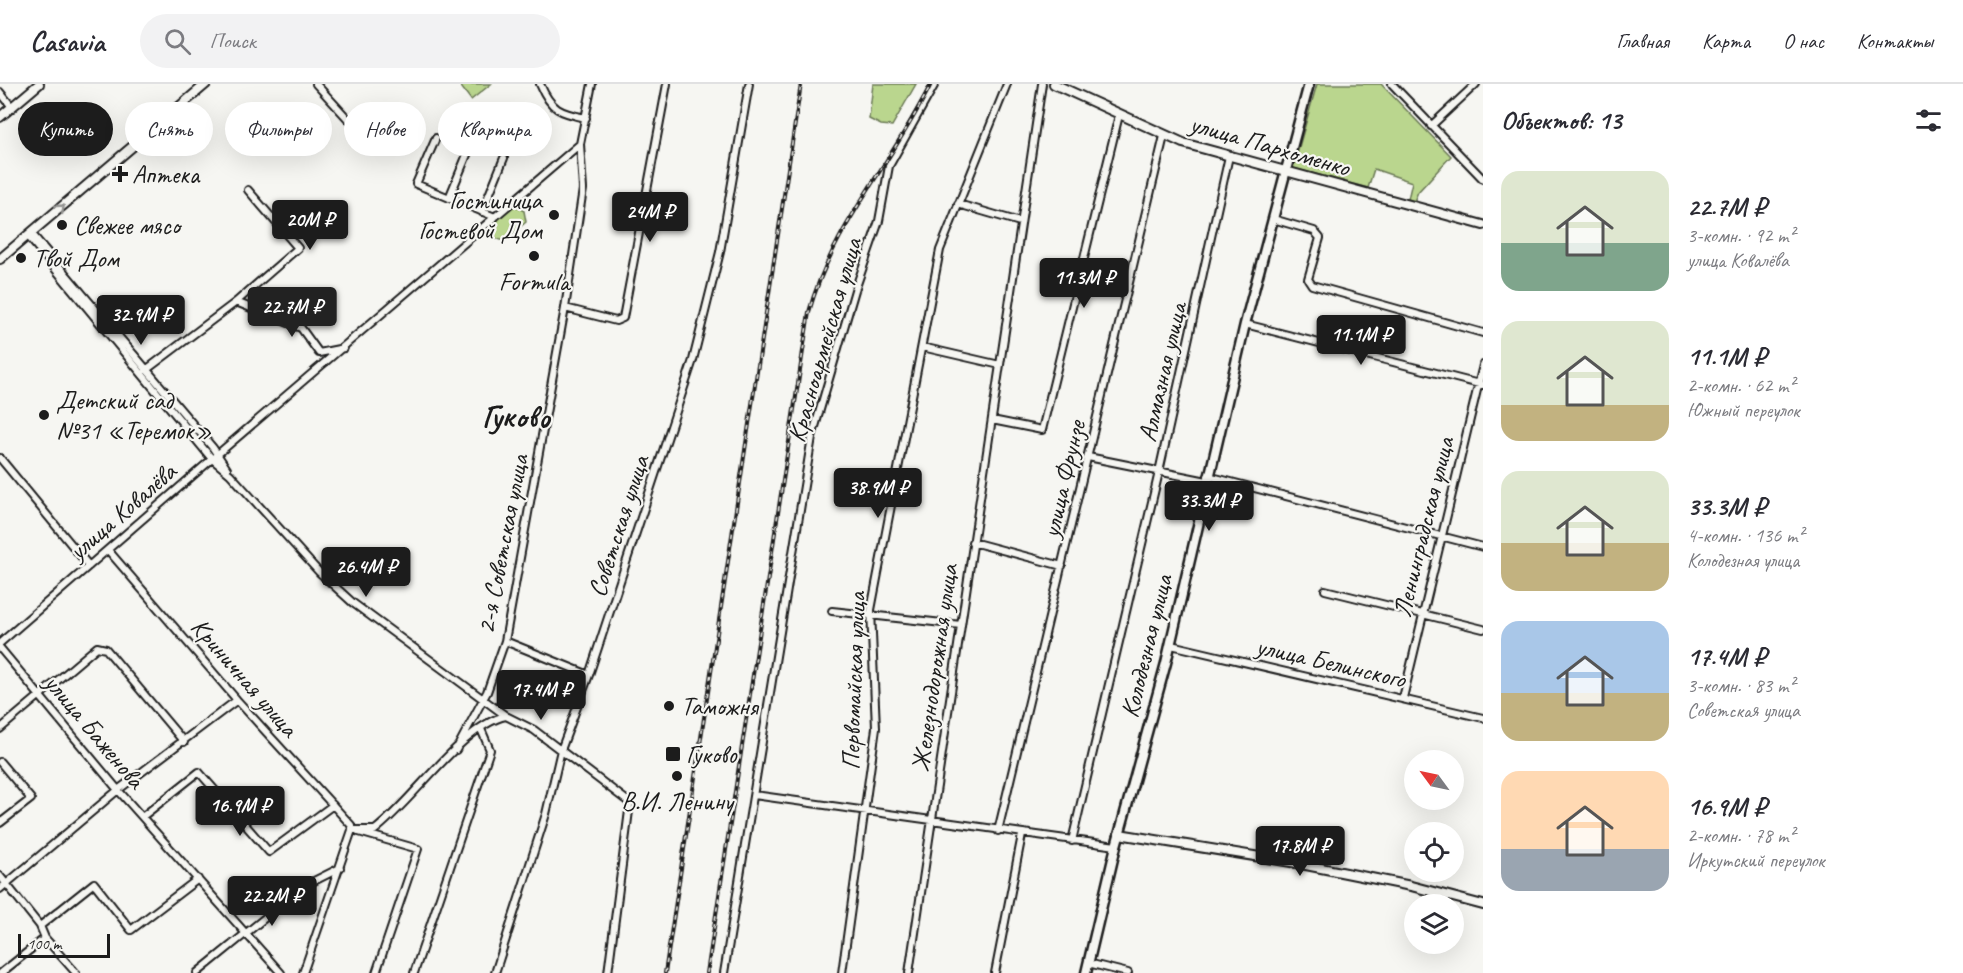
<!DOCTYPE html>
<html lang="ru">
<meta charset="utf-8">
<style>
body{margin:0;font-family:Caveat,sans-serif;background:#f2f2f3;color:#2b2b33;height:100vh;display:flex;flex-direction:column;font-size:22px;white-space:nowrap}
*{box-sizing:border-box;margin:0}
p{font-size:20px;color:#7c7c81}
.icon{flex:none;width:33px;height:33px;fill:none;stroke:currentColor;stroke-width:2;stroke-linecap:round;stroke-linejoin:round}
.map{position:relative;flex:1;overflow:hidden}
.panel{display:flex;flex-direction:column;background:#fff;width:480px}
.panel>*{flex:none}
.banner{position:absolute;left:18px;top:18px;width:570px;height:54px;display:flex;gap:12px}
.needle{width:39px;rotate:303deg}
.tools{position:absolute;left:1404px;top:666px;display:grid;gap:12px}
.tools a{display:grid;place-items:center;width:60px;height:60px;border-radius:50%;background:#fff;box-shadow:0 6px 24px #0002;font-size:30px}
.scale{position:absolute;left:18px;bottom:15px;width:92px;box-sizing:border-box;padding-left:6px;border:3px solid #1c1c1c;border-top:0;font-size:16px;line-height:21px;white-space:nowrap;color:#1c1c1c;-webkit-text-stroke:4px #f6f6f2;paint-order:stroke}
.price{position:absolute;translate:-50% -51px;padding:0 14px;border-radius:6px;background:#1c1c1c;color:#fff;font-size:20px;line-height:39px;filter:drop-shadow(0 2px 3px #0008)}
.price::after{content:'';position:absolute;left:50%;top:36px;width:18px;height:14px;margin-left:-9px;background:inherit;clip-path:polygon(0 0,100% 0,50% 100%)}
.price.active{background:#222;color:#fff}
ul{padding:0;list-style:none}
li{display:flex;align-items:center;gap:18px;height:150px;padding:0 18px}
li span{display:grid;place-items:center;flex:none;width:168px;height:120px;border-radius:18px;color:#555}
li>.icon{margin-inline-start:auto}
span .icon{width:72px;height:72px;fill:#fffc;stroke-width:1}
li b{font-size:26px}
h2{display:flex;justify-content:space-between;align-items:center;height:72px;padding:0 18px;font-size:26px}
.tag{padding:0 21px;border-radius:27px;background:#fff;box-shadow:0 6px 24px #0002;font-size:21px;line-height:54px}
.tag.active{background:#1c1c1c;color:#fff}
header{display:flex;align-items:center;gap:36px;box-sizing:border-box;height:84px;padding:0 30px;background:#fff;border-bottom:2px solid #e1e1e2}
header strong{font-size:28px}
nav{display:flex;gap:33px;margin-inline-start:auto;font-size:21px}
.search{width:420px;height:54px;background:#f2f2f3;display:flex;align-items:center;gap:15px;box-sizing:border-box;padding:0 21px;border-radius:33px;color:#7c7c81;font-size:22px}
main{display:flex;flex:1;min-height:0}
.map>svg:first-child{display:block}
</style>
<header>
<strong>Casavia</strong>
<div class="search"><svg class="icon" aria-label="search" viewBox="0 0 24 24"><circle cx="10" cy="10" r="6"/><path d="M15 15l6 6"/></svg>Поиск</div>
<nav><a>Главная</a><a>Карта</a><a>О нас</a><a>Контакты</a></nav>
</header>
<main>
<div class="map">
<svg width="1483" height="889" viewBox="0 0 1483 889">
<rect width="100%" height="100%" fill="#f6f6f2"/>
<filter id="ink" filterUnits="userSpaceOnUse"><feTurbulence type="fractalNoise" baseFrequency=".0167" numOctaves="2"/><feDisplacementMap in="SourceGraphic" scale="12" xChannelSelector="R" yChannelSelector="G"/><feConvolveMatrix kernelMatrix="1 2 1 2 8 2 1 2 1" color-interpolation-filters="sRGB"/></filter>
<g filter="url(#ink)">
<path fill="#bad68e" stroke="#6b7955" stroke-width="1.5" d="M459 0H491L471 16Z
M873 0H916L892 42 881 41 869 35Z
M1317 0H1381L1451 72 1418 108 1414 117 1408 115 1412 98 1374 85 1368 104 1293 84Z
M514 121 524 127 526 138 504 157 489 152V142Z"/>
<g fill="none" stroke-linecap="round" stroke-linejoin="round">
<g stroke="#1c1c1c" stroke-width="10">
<path id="minor" d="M316 0 348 35
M540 0C551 26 560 29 586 34
M1392 0 1483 95
M0 8 12 23
M1431 42 1476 0
M436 54 416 100 495 133
M449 114 476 49
M958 120 1020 138
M482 128 504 74
M1273 135 1314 147 1320 154 1308 195 1312 201 1483 249
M31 149 213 364 227 385
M28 152 212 375 230 390 319 488 353 519 506 632 534 646 630 719 608 889
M236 218 301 244 319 269 344 264
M565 224 616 237 623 234 667 0
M1245 240 1483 301
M922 263 1000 281
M146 286 236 218 298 164 248 106
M992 336 1042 346 1119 31
M1088 373 1207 397
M0 374 89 482
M1208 392 1483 463
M972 458 1062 482
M108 466 237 616 351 741 352 746
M1325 506 1483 545
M832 527 961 541
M505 557 589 591
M0 559 212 375 580 60 592 0
M1171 561 1483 634
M0 564 118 706 281 889
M1403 614 1483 281
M0 645 97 563 106 565 184 658
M456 666 487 608 505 557 565 224 583 105 580 60
M0 678 31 715 0 739
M754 711 1116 762
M142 733 199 688 269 768 333 721
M352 746H375C412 718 464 640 506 632
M998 747 1164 52
M359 748 418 765 376 889
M1072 757 1159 388 1229 72
M0 792 40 842 45 854 76 889
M0 805 118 706 237 616
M40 842 94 799 131 846 198 795
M1088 879 1128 889
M1 889 45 854
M197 889 304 802 340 784
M303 889 352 746
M414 889 490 666 481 645
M495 889 546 730 561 666 589 591 693 276 720 168 749 0
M724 889 812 353 855 206 879 137 889 82 935 0
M842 889 876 644 871 526 940 166 1007 0
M909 889 1042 0
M995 889 1022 751"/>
</g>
<g stroke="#1c1c1c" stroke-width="12">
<path id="tertiary" d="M1054 0 1183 59 1483 141
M0 33 39 0
M0 175 206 0
M1119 750 1291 778 1411 802 1483 821"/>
</g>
<g stroke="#1c1c1c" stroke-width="13">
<path id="secondary" d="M1086 889 1116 762 1166 579 1245 240 1309 0"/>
</g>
<use href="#minor" stroke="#f6f6f2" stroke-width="6"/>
<use href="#tertiary" stroke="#f6f6f2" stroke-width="8"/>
<use href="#secondary" stroke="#f6f6f2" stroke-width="8"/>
<g stroke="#1c1c1c" stroke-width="4">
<path id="rail" d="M665 889 801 0
M707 889 809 228C832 143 893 78 931 0"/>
</g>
<use href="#rail" stroke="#f6f6f2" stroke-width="1.5" stroke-dasharray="4.5" stroke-linecap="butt"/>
</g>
<defs><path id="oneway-chevron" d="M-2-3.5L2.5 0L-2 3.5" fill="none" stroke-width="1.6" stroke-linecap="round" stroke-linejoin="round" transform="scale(1.5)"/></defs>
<use stroke="#949492" href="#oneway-chevron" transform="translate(61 124) rotate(-41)"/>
</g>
<g fill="#1c1c1c" stroke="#f6f6f2" stroke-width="2">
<path d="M117 81h6v6h6v6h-6v6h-6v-6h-6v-6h6z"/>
<circle cx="554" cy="131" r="6"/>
<circle cx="62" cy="141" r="6"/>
<circle cx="534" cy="172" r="6"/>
<circle cx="21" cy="174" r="6"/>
<circle cx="44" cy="331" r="6"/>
<circle cx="669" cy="622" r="6"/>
<rect x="665" y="662" width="16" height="16" rx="3"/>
<circle cx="677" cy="692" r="6"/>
</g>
<g text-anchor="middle" stroke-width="4.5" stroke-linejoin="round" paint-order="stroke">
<g font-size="26" fill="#1c1c1c" stroke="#f6f6f2">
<text transform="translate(1270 61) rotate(16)" y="9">улица Пархоменко</text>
<text transform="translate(824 256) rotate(-74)" y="9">Красноармейская улица</text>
<text transform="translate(1162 288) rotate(-77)" y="9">Алмазная улица</text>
<text transform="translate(1063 395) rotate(-77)" y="9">улица Фрунзе</text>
<text transform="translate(122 427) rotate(-41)" y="9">улица Ковалёва</text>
<text transform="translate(618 442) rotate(-72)" y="9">Советская улица</text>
<text transform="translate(1423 443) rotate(-76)" y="9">Ленинградская улица</text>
<text transform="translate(502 460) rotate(-79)" y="9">2-я Советская улица</text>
<text transform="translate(1146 562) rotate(-76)" y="9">Колодезная улица</text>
<text transform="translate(1331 578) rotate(13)" y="9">улица Белинского</text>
<text transform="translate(934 584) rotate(-82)" y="9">Железнодорожная улица</text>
<text transform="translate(245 593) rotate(49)" y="9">Криничная улица</text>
<text transform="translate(853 597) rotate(-88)" y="9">Первомайская улица</text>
<text transform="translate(95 647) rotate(50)" y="9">улица Баженова</text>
</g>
<g font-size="26" fill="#1c1c1c" stroke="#f6f6f2" text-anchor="start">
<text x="132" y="99">Аптека</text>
<text x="542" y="125" text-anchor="end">Гостиница<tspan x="542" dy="30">Гостевой Дом</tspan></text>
<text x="74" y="150">Свежее мясо</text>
<text x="33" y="183">Твой Дом</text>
<text x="534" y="206" text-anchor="middle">Formula</text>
<text x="56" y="325">Детский сад<tspan x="56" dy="30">№31 «Теремок»</tspan></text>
<text x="681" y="631">Таможня</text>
<text x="686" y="679">Гуково</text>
<text x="677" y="726" text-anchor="middle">В.И. Ленину</text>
</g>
<g font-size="32" font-weight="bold" fill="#1c1c1c" stroke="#f6f6f2">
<text x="516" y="343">Гуково</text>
</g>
</g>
</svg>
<div class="tools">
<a><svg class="needle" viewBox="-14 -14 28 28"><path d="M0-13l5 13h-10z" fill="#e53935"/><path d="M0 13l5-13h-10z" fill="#7c7c81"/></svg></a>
<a><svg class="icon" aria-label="locate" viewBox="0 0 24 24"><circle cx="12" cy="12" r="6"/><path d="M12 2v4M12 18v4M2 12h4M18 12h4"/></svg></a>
<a><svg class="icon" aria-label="layers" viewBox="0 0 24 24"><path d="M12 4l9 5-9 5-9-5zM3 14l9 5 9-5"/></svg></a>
</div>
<div class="scale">100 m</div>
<b class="price" style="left:650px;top:159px">24M ₽</b>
<b class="price" style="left:310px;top:167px">20M ₽</b>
<b class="price" style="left:1084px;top:225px">11.3M ₽</b>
<b class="price active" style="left:292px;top:254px">22.7M ₽</b>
<b class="price" style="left:141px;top:262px">32.9M ₽</b>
<b class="price" style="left:1361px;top:282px">11.1M ₽</b>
<b class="price" style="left:878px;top:435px">38.9M ₽</b>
<b class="price" style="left:1209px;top:448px">33.3M ₽</b>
<b class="price" style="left:366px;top:514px">26.4M ₽</b>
<b class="price" style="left:541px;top:637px">17.4M ₽</b>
<b class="price" style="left:240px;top:753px">16.9M ₽</b>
<b class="price" style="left:1300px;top:793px">17.8M ₽</b>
<b class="price" style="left:272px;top:843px">22.2M ₽</b>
<div class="banner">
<a class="tag active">Купить</a>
<a class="tag">Снять</a>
<a class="tag">Фильтры</a>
<a class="tag">Новое</a>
<a class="tag">Квартира</a>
</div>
</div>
<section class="panel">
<h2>Объектов: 13<svg class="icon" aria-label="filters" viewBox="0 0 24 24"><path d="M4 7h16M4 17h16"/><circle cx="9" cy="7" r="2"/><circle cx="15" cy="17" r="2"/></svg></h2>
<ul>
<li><span style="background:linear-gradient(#dfe7d0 60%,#7fa58c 0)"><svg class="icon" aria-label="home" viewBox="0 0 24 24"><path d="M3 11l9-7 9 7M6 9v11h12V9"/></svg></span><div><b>22.7M ₽</b><p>3-комн. · 92 m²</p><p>улица Ковалёва</p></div></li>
<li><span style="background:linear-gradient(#dfe7d0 70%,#c2b280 0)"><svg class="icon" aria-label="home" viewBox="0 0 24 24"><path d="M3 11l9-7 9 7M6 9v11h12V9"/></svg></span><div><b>11.1M ₽</b><p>2-комн. · 62 m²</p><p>Южный переулок</p></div></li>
<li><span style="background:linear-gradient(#dfe7d0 60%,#c2b280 0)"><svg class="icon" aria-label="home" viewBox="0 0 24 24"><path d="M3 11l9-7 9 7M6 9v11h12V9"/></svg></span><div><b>33.3M ₽</b><p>4-комн. · 136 m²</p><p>Колодезная улица</p></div></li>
<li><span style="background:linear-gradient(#a9c7e8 60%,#c2b280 0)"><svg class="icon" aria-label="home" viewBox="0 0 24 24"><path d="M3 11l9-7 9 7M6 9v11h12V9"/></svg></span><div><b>17.4M ₽</b><p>3-комн. · 83 m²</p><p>Советская улица</p></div></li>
<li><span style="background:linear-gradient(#ffd9b3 65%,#9aa5b1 0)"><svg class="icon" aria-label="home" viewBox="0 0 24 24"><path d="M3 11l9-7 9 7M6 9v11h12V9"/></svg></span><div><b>16.9M ₽</b><p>2-комн. · 78 m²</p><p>Иркутский переулок</p></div></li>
</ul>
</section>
</main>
